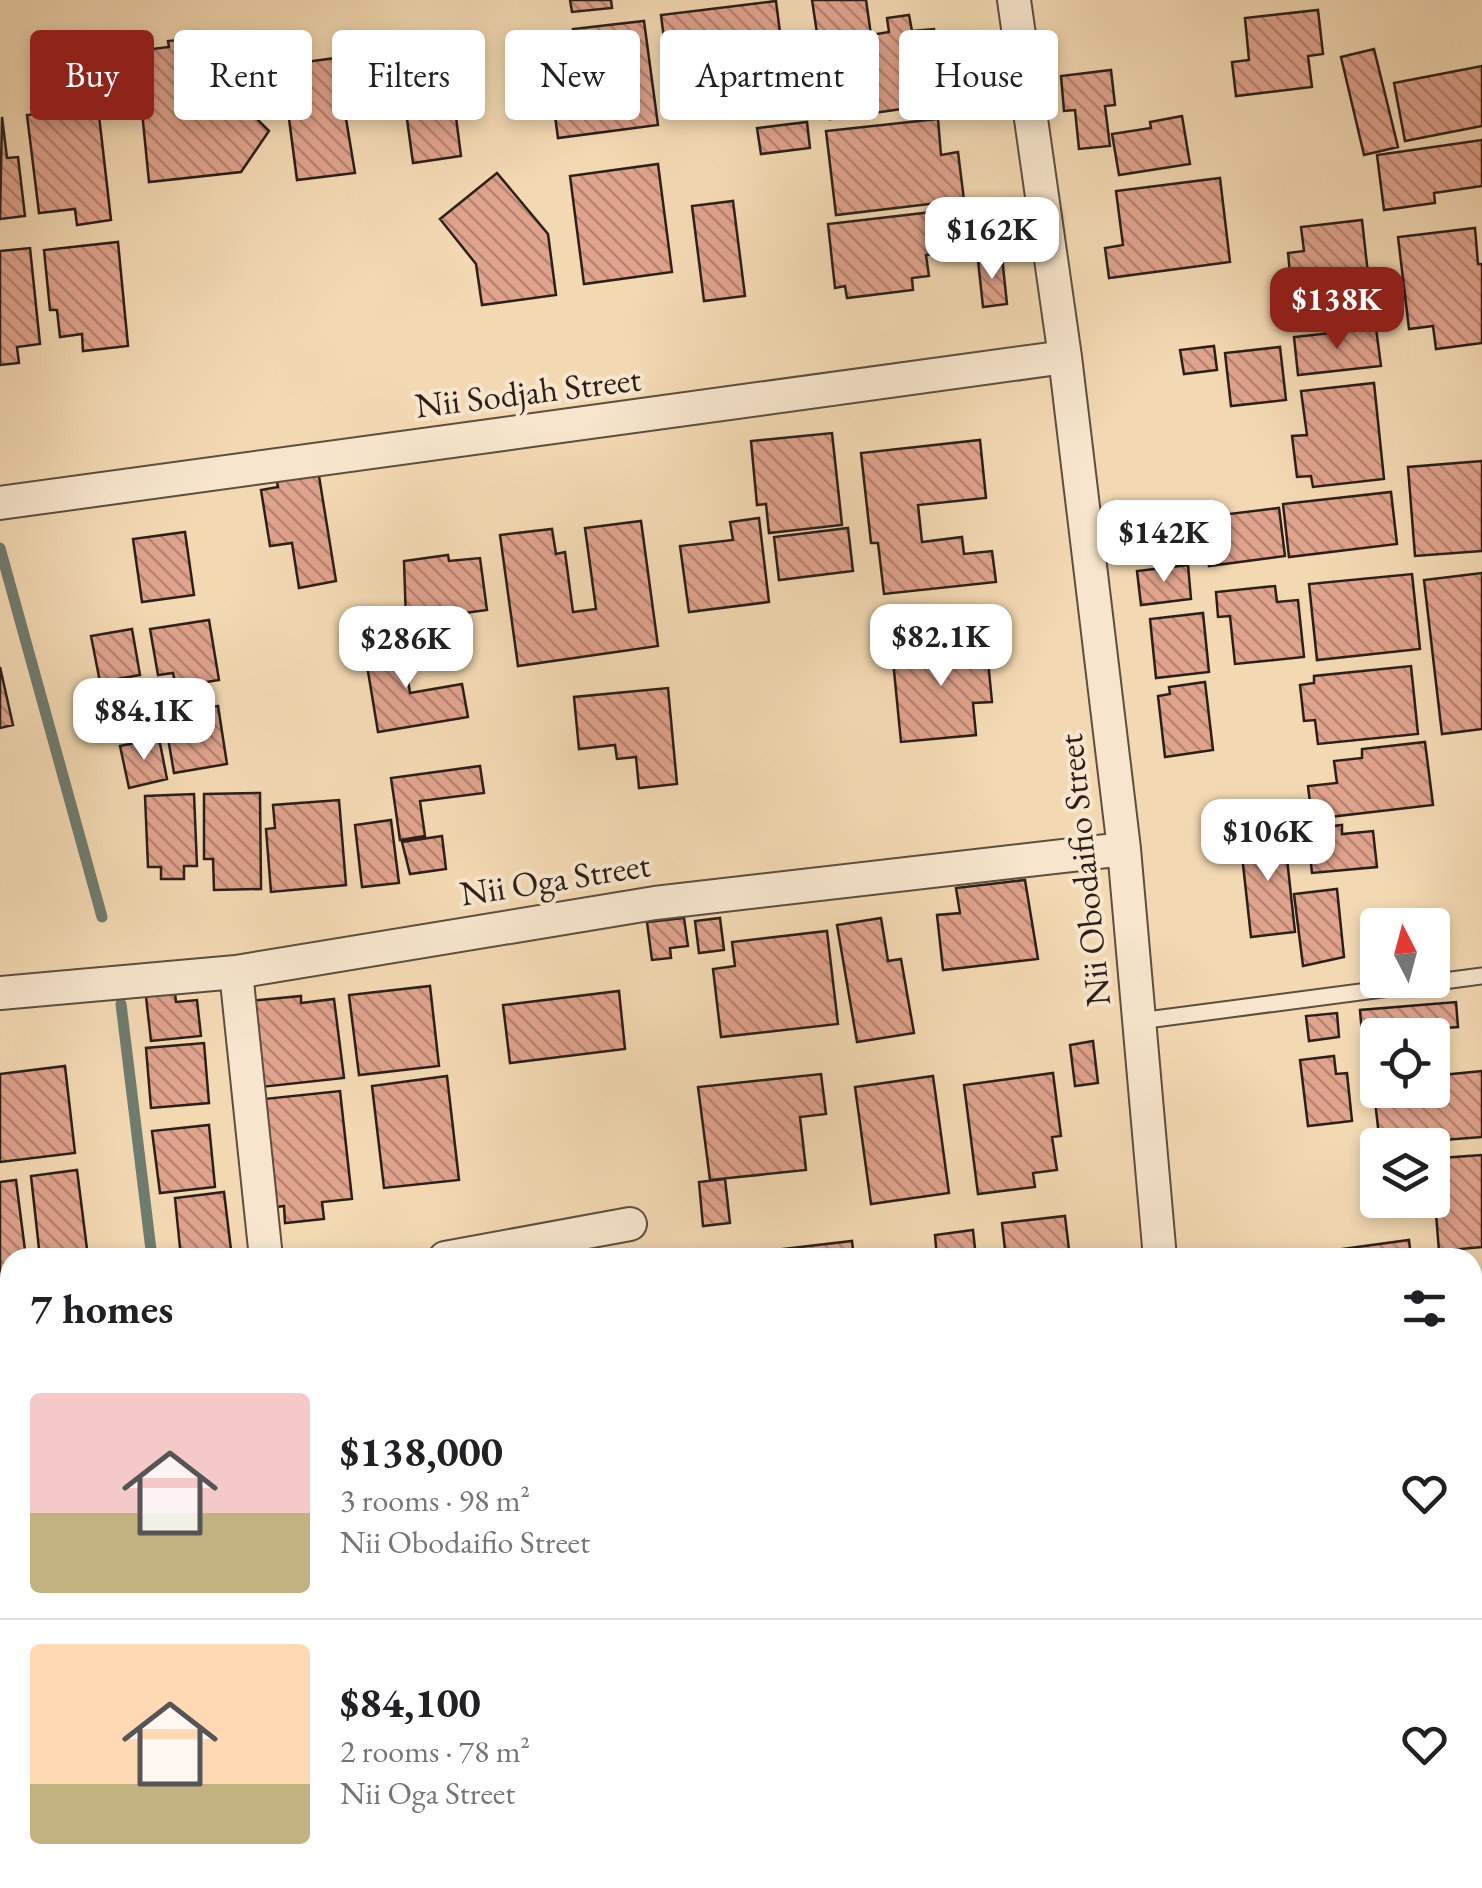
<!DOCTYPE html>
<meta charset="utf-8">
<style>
body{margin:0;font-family:"EB Garamond",serif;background:#f6f6f6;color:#202124;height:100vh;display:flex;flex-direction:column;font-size:38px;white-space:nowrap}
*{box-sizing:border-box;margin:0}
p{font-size:32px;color:#757577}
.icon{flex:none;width:55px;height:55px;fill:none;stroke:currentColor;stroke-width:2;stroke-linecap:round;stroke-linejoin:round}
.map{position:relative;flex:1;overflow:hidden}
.drawer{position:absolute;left:0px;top:1248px;width:1482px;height:642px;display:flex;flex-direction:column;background:#fff;border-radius:30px 30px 0 0;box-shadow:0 5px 15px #0003}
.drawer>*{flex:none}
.banner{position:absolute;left:30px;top:30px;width:1422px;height:90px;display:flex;gap:20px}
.needle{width:65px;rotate:354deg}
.fabs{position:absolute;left:1360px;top:908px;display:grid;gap:20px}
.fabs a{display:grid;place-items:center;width:90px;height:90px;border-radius:10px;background:#fff;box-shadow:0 5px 15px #0003;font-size:50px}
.price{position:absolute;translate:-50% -85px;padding:0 22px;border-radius:20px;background:#fff;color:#222;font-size:32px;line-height:65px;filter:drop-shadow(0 2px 5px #0008)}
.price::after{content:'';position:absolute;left:50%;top:60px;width:30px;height:22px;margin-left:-15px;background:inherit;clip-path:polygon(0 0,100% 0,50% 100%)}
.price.current{background:#8f2418;color:#fff}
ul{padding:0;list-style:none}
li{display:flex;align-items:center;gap:30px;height:250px;padding:0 30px}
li+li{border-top:2px solid #e0e0e0}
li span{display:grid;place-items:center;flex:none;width:280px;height:200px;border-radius:10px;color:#555}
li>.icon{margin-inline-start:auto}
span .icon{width:120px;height:120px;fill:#fffc;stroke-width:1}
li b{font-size:42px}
h2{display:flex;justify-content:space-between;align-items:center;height:120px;padding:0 30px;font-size:42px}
.pill{padding:0 35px;border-radius:10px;background:#fff;box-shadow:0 5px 15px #0003;font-size:35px;line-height:90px}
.pill.current{background:#8f2418;color:#fff}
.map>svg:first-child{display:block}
</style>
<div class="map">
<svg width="1482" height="1888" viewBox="0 0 1482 1888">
<defs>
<pattern id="building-back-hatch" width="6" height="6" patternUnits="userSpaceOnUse" patternTransform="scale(2.5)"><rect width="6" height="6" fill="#e0a38c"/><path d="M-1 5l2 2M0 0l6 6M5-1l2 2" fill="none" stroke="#b68472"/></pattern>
</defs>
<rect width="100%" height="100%" fill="#f3d9b2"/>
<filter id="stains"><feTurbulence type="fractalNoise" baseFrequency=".002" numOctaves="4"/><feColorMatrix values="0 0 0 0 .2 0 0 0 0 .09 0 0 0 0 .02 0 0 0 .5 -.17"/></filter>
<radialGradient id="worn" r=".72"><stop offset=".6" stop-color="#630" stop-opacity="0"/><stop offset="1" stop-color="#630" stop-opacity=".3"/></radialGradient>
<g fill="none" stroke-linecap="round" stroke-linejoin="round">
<path stroke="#6e7c70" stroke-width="11" d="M0 548 102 917
M121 1004 152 1258
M1472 1819 1482 1817
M824 1880 837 1888"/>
</g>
<path fill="url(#building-back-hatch)" stroke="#2b1f1a" stroke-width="2.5" d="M570 0H611L612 8 572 12Z
M812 0H866L871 35 889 32 887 18 909 15 912 31 934 29 945 103 830 119Z
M776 1 787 88 672 102 661 15Z
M1318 10 1323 54 1308 56 1312 87 1236 96 1232 62 1249 60 1245 18Z
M644 21 658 125 558 138 545 43 575 40 573 29Z
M216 36 224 113 248 110 269 131 241 172 149 182 136 51 169 47 168 41Z
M1374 49 1398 147 1364 155 1341 57Z
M336 58 355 173 297 180 282 65Z
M437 63 439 79 451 78 461 156 413 163 400 68Z
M1482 66V126L1405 141 1394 83Z
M1111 70 1115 105 1105 106 1110 146 1079 149 1075 110 1064 111 1061 76Z
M88 96 89 108 98 107 111 220 77 225 75 209 39 213 27 115 47 113 45 101Z
M1182 116 1190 164 1119 175 1112 134 1151 128 1150 122Z
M2 117 7 158 18 157 25 216 0 219Z
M938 119 941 155 958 152 964 200 836 215 826 131Z
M807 122 810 148 761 154 757 128Z
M1482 140V186L1434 193 1435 203 1384 210 1377 155Z
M658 164 672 272 584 284 570 176Z
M497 173 548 234 556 295 482 305 476 264 440 219Z
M1220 178 1230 262 1109 278 1105 248 1123 245 1116 191Z
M733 201 745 296 704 301 692 206Z
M971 208 976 251 949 254 944 212Z
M941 211 946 252 926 255 929 276 912 278 913 290 847 298 845 286 835 288 828 224Z
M1362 220 1373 319 1316 325 1314 301 1293 303 1288 253 1304 251 1301 227Z
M1475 228 1478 264H1482V343L1436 349 1433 326 1409 329 1398 237Z
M118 242 128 346 83 351 82 334 60 337 57 310H50L44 250Z
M30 248 40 344 17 347 19 363 0 365V251Z
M1002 257 1007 304 983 307 978 260Z
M1376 328 1381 366 1298 375 1294 337Z
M1214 346 1217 370 1184 374 1180 350Z
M1280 347 1286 400 1231 406 1225 353Z
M1374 383 1384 479 1313 487 1311 476 1297 477 1292 436 1307 435 1301 391Z
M832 433 842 525 769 533 766 504 757 505 751 441Z
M980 440 986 498 918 505 922 542 962 537 964 554 992 551 996 582 884 594 878 543H871L861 453Z
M1482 461V551L1415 556 1408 467Z
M318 470 336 581 299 588 292 543 270 546 261 490 278 487 276 476Z
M1391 492 1397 544 1289 557 1283 504Z
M1279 508 1285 556 1209 566 1204 517Z
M759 518 769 602 689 612 680 546 733 540 730 522Z
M641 521 658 646 518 666 500 535 552 529 556 554 565 552 573 612 596 609 585 528Z
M848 528 853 571 779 580 774 537Z
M185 532 194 595 142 602 133 539Z
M448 555 449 561 480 558 487 610 406 621 404 561Z
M1188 565 1191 599 1141 605 1137 571Z
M1482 573V729L1442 734 1424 580Z
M1412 574 1420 649 1317 660 1309 584Z
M1275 586 1277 602 1298 600 1304 657 1235 664 1230 616 1218 617 1216 592Z
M1203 613 1209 672 1156 678 1150 619Z
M209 620 219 680 176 687 173 673 158 675 150 629Z
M132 629 140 675 100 682 91 636Z
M401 635 410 693 462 684 468 717 378 732 363 641Z
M986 640 992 702 973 703 976 735 901 742 892 650Z
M1411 666 1418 734 1318 744 1315 720 1304 721 1300 685 1314 683V676Z
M0 667 13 725 0 728Z
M1205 682 1213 750 1165 757 1158 696 1170 694 1169 687Z
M668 688 677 784 639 788 636 757 617 759 615 745 579 749 574 697Z
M218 706 227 764 174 773 164 715Z
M159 738 167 779 129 788 120 746Z
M1425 742 1433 805 1312 819 1308 786 1337 783 1334 761 1362 758V749Z
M480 766 484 793 420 801 425 836 400 840 391 778Z
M260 793 261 889 214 890 213 859H204V794Z
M194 794 197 866H184V879H161V867H148L145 796Z
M339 800 346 885 271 892 266 829 275 828 273 805Z
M391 820 399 883 362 887 355 825Z
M1342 825V834L1373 831 1377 867 1312 873 1307 829Z
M1284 831 1295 932 1251 937 1240 837Z
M442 836 446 869 410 874 402 842Z
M1025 880 1038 959 943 970 937 915 960 913 956 888Z
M1337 889 1344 957 1303 966 1294 894Z
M684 918 688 946 670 948 671 958 652 960 647 922Z
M720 918 724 950 699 953 695 921Z
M881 918 888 961 901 959 914 1033 857 1042 837 925Z
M827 931 838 1024 721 1037 713 969 735 966 732 942Z
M174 985 176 1002 197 1000 201 1036 151 1041 145 988Z
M430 986 439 1066 359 1075 349 995Z
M619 991 625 1049 510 1063 503 1005Z
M301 996V1003L334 999 344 1078 261 1087 250 1001Z
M1456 1002 1458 1027 1362 1034 1360 1010Z
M1337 1013 1339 1037 1309 1041 1306 1016Z
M1093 1041 1098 1083 1075 1086 1070 1045Z
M204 1043 209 1103 151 1108 146 1048Z
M1334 1056 1336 1074 1347 1073 1352 1121 1308 1126 1300 1060Z
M65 1066 75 1153 0 1162V1074Z
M1482 1071V1137L1380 1145 1373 1083 1378 1082V1090H1432V1076Z
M1053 1073 1061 1136 1052 1137 1057 1170 1033 1173 1035 1187 978 1194 964 1085Z
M821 1074 826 1114 800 1117 806 1170 710 1180 698 1087Z
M447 1076 459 1180 384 1188 372 1086Z
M933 1076 949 1193 871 1204 855 1087Z
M340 1091 352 1199 322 1202 324 1219 285 1223 284 1206 276 1207 264 1099Z
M209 1125 215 1187 160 1193 152 1131Z
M1482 1155V1247L1439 1251 1432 1164 1441 1163V1158Z
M77 1170 87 1249 69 1251 70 1258H40L31 1176Z
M725 1179 730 1223 703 1226 699 1182Z
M16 1180 26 1258H10V1300L0 1301V1182Z
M224 1192 232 1258H181L175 1198Z
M1065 1216 1070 1258H1006L1002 1223Z
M973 1230 976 1258H937L935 1235Z
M1409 1240 1411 1258H1321L1320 1252Z
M852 1241 854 1258H758L757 1252Z
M10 1316V1355L0 1356V1317Z
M10 1365V1452L0 1453V1366Z
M5 1473H10V1536L0 1537V1496H7Z
M1482 1574V1622L1472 1624V1576Z
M1482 1669V1736L1472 1737V1670Z
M10 1837V1880H22L24 1888H0V1839Z
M48 1880H129L130 1888H49Z
M142 1880H225V1888H143Z
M337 1880H417L418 1888H338Z
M438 1880H493L494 1888H439Z
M515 1880H567L568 1888H506L515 1885Z
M616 1880H683L684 1888H591L590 1882Z
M1427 1880V1884L1450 1882V1888H1361L1360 1881Z"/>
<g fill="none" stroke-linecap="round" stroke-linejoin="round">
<g stroke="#5d4e40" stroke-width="19">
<path id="service" d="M1139 1021 1482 976"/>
</g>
<g stroke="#5d4e40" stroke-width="36">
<path id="minor" d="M1014 0 1065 357 1124 849 1160 1258
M0 503C355 451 710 409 1065 357
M236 972 266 1258
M0 993 236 972 655 903 1124 849
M445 1258 630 1224
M0 1714 10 1712
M1206 1880 1207 1888"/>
</g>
<use href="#service" stroke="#f7e6cd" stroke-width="15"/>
<use href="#minor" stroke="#f7e6cd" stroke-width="32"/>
</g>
<g text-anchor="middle" stroke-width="8" stroke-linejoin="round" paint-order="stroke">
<g font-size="35" fill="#2b1f1a" stroke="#f7e6cd">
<text transform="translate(528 392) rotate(-7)" y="12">Nii Sodjah Street</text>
<text transform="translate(1084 870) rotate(-96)" y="12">Nii Obodaifio Street</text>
<text transform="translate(555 879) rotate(-9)" y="12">Nii Oga Street</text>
</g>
</g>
<rect width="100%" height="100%" filter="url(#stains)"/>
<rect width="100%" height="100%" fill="url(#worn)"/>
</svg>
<div class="fabs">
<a><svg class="needle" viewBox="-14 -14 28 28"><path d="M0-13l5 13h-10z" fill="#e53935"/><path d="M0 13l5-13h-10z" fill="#757577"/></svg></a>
<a><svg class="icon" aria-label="locate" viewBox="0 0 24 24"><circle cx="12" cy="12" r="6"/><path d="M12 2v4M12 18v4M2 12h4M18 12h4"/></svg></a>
<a><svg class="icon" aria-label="layers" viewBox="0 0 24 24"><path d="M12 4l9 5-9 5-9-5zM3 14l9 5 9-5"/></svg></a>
</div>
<b class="price" style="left:992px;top:282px">$162K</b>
<b class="price current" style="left:1337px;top:352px">$138K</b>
<b class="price" style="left:1164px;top:585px">$142K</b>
<b class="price" style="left:941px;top:689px">$82.1K</b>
<b class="price" style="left:406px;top:691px">$286K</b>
<b class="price" style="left:144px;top:763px">$84.1K</b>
<b class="price" style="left:1268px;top:884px">$106K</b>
<div class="banner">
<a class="pill current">Buy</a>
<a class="pill">Rent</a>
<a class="pill">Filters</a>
<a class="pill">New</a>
<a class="pill">Apartment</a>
<a class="pill">House</a>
</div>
<section class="drawer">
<h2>7 homes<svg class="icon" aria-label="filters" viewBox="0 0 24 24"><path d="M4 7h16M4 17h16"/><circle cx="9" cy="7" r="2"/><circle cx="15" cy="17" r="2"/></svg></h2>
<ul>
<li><span style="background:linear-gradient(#f6c9c9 60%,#c2b280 0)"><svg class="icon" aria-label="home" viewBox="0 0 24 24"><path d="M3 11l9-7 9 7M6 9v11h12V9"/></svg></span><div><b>$138,000</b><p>3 rooms · 98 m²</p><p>Nii Obodaifio Street</p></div><svg class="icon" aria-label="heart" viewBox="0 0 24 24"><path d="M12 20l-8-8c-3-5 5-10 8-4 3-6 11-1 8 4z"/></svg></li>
<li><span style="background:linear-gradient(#ffd9b3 70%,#c2b280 0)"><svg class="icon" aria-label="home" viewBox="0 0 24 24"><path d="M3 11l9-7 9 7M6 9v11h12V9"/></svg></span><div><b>$84,100</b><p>2 rooms · 78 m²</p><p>Nii Oga Street</p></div><svg class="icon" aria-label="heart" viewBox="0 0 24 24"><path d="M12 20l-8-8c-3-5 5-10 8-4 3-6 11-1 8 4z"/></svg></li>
</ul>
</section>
</div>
